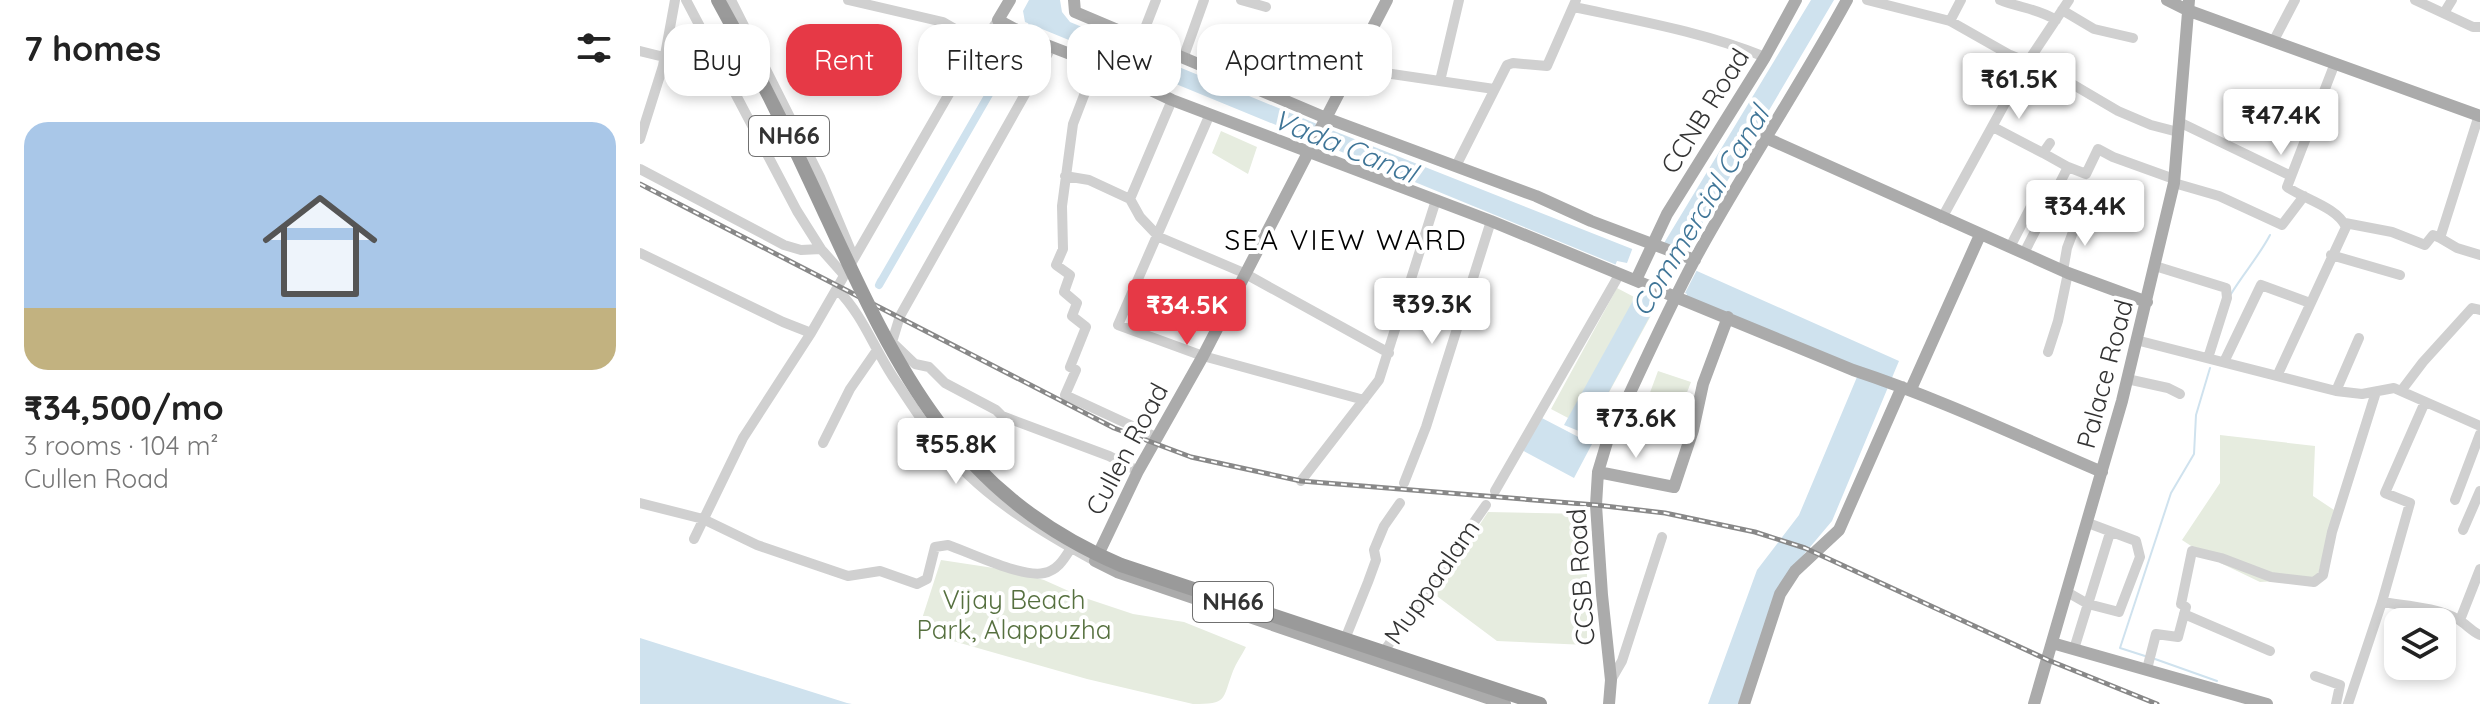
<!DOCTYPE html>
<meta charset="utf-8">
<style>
body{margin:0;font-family:Quicksand,sans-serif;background:#f6f6f6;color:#222;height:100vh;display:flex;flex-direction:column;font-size:30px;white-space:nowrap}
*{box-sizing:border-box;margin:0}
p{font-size:26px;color:#767676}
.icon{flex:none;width:44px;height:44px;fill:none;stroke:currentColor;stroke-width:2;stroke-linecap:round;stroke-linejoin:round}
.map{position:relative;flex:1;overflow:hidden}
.sheet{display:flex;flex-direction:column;background:#fff;width:640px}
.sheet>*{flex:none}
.hud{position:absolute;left:24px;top:24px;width:760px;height:72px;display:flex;gap:16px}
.fabs{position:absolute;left:1744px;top:608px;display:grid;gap:16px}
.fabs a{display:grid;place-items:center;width:72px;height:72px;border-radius:16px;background:#fff;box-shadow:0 4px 12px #0003;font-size:40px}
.price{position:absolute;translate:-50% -68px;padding:0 18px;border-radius:8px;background:#fff;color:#222;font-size:26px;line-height:52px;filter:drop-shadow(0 2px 4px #0008)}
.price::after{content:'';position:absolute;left:50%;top:48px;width:24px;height:18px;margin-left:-12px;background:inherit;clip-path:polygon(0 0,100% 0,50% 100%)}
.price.active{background:#e63946;color:#fff}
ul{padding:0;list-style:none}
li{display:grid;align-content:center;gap:16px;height:424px;padding:0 24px}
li+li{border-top:2px solid #e0e0e0}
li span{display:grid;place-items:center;height:248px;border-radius:24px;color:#555}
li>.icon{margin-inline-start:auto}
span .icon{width:144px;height:144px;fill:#fffc;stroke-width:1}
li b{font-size:34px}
h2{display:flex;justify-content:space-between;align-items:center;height:96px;padding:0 24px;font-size:34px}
.tag{padding:0 28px;border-radius:24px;background:#fff;box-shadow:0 4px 12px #0003;font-size:28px;line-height:72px}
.tag.active{background:#e63946;color:#fff}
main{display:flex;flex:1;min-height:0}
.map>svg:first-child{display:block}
</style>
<main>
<section class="sheet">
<h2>7 homes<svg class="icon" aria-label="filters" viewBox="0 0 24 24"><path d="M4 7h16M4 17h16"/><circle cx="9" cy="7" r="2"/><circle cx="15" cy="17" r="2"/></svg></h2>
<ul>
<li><span style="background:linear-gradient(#a9c7e8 75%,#c2b280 0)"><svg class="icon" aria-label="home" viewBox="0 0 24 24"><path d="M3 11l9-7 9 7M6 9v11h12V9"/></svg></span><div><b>₹34,500/mo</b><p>3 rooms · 104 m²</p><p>Cullen Road</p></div></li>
</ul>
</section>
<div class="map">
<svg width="1840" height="704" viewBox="0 0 1840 704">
<rect width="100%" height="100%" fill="#fff"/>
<path fill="#e6ecdf" d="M581 131 617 147 608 174 572 153Z
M977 288 1015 308 949 429 911 409Z
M1018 371 1051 382 1041 408 1008 398Z
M1580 435 1675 446 1673 496 1694 510 1677 579 1620 582 1568 557 1542 540 1580 483Z
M848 512 947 514V645L857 641 794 594Z
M301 560 367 570 404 580 442 597 493 614 544 622 606 647C602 655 596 663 593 671 582 700 588 704 553 704L447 679 278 631Z"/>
<path fill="#cfe2ee" d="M389 0H420L422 12 430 22 694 131 1015 258 1171 0H1194L1039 263 1259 361 1192 521 1144 578 1137 590 1098 704H1068L1117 570 1159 515 1217 377 1025 288 946 434 924 425 1006 277 385 22 383 11Z
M898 416 952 444 934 478 880 449Z
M0 638 207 703 212 704H0Z"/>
<path fill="#fff" d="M1020 242 1045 261 1058 268 1045 293 1047 294 1044 301 974 268 977 261 987 263 993 247 1005 251Z"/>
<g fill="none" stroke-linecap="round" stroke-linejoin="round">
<path stroke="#cfe2ee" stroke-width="2" d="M1591 294C1603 274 1619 256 1630 235
M1505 656 1480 648 1531 493 1554 454 1556 415 1570 368
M1515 659 1577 681"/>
<path stroke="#cfe2ee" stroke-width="8" d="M241 281 239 285 374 51 397 18"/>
<path stroke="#d0d0d0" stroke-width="10" d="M46 0 157 211 181 249 204 275
M91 0 180 177 214 258
M208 0 303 22 341 44
M601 0 626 7
M1227 0 1310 21 1370 55 1410 71 1478 111 1511 125 1538 132
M1360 0C1379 8 1397 8 1416 20
M1775 0 1833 27H1840
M934 7C999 21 1063 32 1125 57
M1422 10 1454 29 1493 38
M1804 13 1812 0
M1310 21 1321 0
M659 33 722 45
M500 41 516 0
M1633 42 1655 0
M411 48 260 316 252 342 275 364 289 367 305 383 356 410 362 416 469 456 498 471
M0 51 24 57
M544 56 564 0
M456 64 433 124 422 206 423 249 416 265 430 275 424 292 437 303 432 316 446 327 430 367 436 370 425 395 516 437
M711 68 854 89
M800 81 819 0
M532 100 490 199 500 217 519 237 604 273 749 353
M570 114 478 325 563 356 724 400
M1839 115 1800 238 1817 248 1840 255
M1629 120 1633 115 1670 127
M1539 122 1651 176
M1353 127 1403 153 1410 143
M0 139 23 66 35 0
M1403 153 1428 167
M816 166 867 65 873 63 907 66 936 0
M0 169 144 245 161 250 181 249
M425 176 449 180 490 199
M1534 183 1579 196 1642 225 1664 196
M1302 218 1387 63 1429 0
M1705 223 1752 232 1785 245 1793 235 1800 238
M1370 247 1399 191
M0 253 143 322 171 333
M1384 253 1428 167 1446 174 1458 149 1473 157 1534 179
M1691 255 1760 275
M1515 266 1586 288 1587 298 1568 358
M1423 271 1427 248 1439 216
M197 289C224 317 232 345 253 377 268 399 282 422 299 443 340 495 398 530 455 561
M1496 340 1696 391 1722 394 1754 388 1840 426
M1408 352 1418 321 1428 273
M1584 362 1621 285 1670 303
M1638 374 1706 227C1697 207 1664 199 1647 187L1695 63
M1487 379 1528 388 1540 394
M1696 391 1719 338
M1761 391 1783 362 1832 308 1840 310
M183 443 210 389 237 350
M661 481 739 380 796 200
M764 483 786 427 851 221
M855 491 979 275
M1815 500 1840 434
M0 503 63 519 117 545 208 576 240 571 277 584 287 579 295 547 308 545C331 553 382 578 404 573 418 570 424 559 431 548
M1823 530 1840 491
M54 539 103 438 171 333 317 80 358 20
M1427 592 1448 604 1479 612 1500 557 1496 541 1448 523
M1742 602C1766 606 1797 607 1819 620 1826 624 1831 631 1840 635
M1544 614 1630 651
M1820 620 1840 569
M703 644 728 582 736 560 734 550 744 526 760 503
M1434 649 1470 533
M740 657 846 505
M1507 669 1516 634 1538 637 1546 607 1541 604 1552 551 1581 558 1631 577 1674 582 1683 575 1692 532 1736 392
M1675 676 1700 685 1696 704
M971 680 982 661 1022 537
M1708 704 1742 602 1770 503 1745 493 1785 402"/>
<path stroke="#ababab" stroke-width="12" d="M370 0 358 20 399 42 456 64 532 100 851 221 1213 370C1298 398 1380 437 1462 472
M434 0 435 12 686 118 896 196 951 221 1055 260
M747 0 563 356 498 471 455 561 477 572 865 704
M1527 0 1547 10 1840 116
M1124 137 1428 273 1507 302
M996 280 1027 214 1125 57 1156 0
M1271 389 1340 235
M958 472 1034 487 1053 430 1063 384 1088 317
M1412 643 1627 704
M969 704 971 680 962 595 956 505 958 472 967 442C996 381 1023 319 1055 259 1103 171 1159 88 1207 0
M1104 704 1140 594 1155 571 1199 530 1262 387
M1394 704 1482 401 1534 183 1549 0"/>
<g stroke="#888" stroke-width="5">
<path id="rail" d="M0 184 474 428 551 457 661 481 956 505 1025 513 1115 532 1165 548 1408 660 1517 704"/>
</g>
<use href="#rail" stroke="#fff" stroke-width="2" stroke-dasharray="6" stroke-linecap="butt"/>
<path stroke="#9a9a9a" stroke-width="14" d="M78 0C111 59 141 118 169 179 247 345 300 488 481 565L900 704"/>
</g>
<g text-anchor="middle" stroke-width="8" stroke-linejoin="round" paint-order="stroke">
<g fill="#fff" stroke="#707070" stroke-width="2">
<rect x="109" y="116" width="80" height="40" rx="6"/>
<rect x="553" y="582" width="80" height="40" rx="6"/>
</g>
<g font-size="24" font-weight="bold" fill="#333">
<text x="149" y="144">NH66</text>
<text x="593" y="610">NH66</text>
</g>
<g font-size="26" fill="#333" stroke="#fff">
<text transform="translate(1065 111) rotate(-58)" y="9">CCNB Road</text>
<text transform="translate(1465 374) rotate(-75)" y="9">Palace Road</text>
<text transform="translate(487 449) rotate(-62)" y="9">Cullen Road</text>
<text transform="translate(941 577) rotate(-94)" y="9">CCSB Road</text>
<text transform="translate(792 582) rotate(-55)" y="9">Muppaalam</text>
</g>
<g font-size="26" fill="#56703f" stroke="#fff">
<text x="374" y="609">Vijay Beach<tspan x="374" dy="30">Park, Alappuzha</tspan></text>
</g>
<g font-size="28" font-style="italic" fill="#3f7597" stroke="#fff">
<text transform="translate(705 146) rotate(22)" y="10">Vada Canal</text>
<text transform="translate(1060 211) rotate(-59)" y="10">Commercial Canal</text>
</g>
<g font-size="28" letter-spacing="2" fill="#000" stroke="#fff">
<text x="706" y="250">SEA VIEW WARD</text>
</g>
</g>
</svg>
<div class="fabs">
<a><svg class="icon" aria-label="layers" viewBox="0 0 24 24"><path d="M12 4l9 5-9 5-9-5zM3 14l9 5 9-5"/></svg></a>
</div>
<b class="price" style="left:1379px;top:121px">₹61.5K</b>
<b class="price" style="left:1641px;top:157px">₹47.4K</b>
<b class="price" style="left:1445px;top:248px">₹34.4K</b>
<b class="price" style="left:792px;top:346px">₹39.3K</b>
<b class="price active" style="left:547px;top:347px">₹34.5K</b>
<b class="price" style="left:996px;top:460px">₹73.6K</b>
<b class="price" style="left:316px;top:486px">₹55.8K</b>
<div class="hud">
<a class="tag">Buy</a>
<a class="tag active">Rent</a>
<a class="tag">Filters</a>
<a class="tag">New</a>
<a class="tag">Apartment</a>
</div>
</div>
</main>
